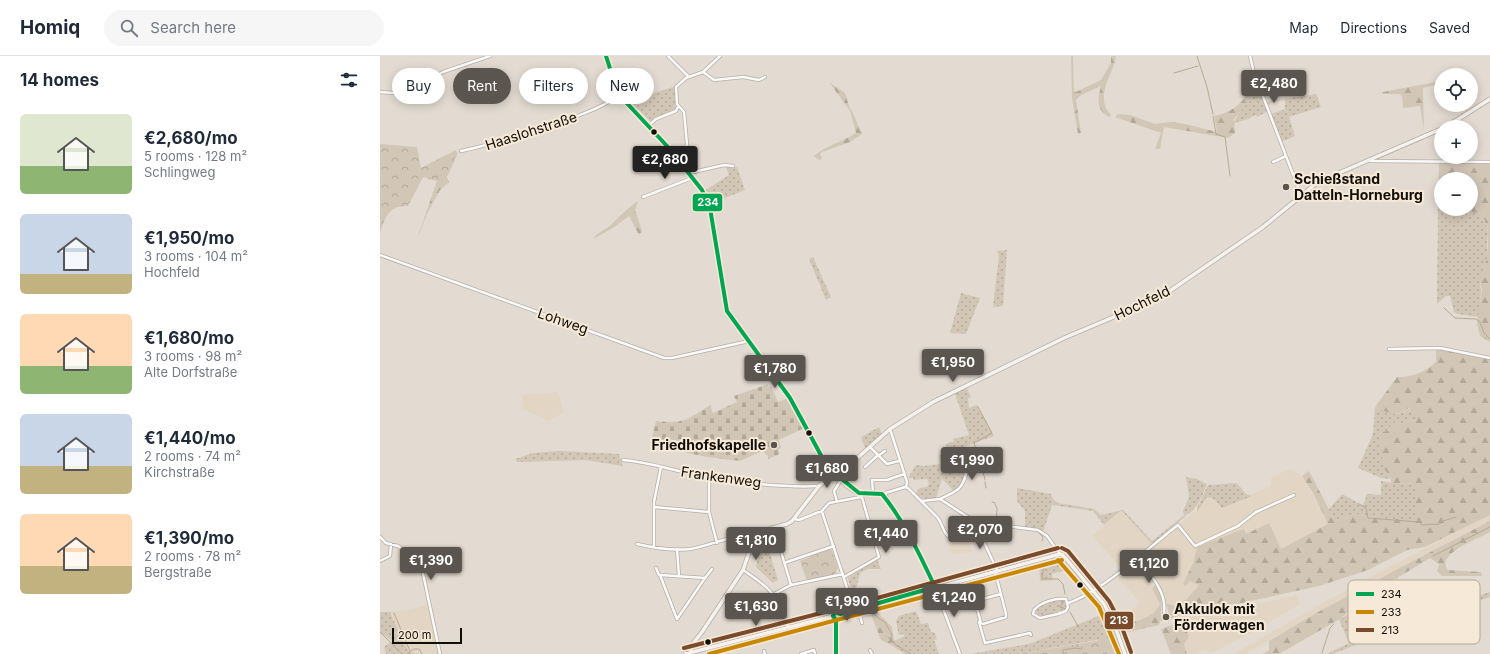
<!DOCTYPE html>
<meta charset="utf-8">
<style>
body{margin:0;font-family:Inter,sans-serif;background:#f6f6f7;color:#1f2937;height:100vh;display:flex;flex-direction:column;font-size:15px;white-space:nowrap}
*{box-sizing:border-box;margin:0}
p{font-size:13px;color:#747a83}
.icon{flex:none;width:22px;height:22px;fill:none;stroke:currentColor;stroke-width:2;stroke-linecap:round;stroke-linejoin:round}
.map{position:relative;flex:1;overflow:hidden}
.details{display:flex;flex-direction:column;background:#fff;width:380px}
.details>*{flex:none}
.banner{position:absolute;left:12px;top:12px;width:380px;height:36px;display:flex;gap:8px}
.controls{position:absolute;left:1054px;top:12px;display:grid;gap:8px}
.controls a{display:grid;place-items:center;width:44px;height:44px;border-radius:50%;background:#fff;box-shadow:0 2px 10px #0003;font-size:20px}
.scale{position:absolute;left:12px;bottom:10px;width:70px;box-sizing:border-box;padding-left:4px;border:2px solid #110d07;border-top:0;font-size:11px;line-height:14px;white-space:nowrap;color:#110d07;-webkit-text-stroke:3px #f7e9d7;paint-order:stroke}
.price{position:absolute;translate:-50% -34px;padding:0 9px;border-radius:4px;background:#5a554e;color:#fff;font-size:13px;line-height:26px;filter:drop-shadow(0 1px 2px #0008)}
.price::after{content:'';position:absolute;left:50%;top:24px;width:12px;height:9px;margin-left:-6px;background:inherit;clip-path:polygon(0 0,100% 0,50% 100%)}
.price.selected{background:#222;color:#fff}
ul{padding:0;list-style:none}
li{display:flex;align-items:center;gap:12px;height:100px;padding:0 20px}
li span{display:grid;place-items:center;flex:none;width:112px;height:80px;border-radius:6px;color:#555}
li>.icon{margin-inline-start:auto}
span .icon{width:48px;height:48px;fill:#fffc;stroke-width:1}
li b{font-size:17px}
h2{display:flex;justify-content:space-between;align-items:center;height:48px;padding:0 20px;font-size:17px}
.tag{padding:0 14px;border-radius:18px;background:#fff;box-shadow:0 2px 10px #0003;font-size:14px;line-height:36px}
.tag.selected{background:#5a554e;color:#fff}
header{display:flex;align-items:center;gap:24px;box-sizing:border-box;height:56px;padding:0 20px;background:#fff;border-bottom:1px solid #e0e1e3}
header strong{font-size:19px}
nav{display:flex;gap:22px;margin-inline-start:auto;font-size:14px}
.search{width:280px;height:36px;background:#f6f6f7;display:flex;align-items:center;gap:10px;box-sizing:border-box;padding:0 14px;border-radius:22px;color:#747a83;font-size:15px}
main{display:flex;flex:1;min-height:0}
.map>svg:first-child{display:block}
</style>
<header>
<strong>Homiq</strong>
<div class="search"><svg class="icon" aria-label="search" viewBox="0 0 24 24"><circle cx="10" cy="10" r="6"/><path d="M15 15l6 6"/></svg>Search here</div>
<nav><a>Map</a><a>Directions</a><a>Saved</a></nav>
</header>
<main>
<section class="details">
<h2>14 homes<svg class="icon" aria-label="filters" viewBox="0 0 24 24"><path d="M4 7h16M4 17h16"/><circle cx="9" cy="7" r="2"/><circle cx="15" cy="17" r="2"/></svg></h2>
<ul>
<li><span style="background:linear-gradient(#dfe7d0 65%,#8fb573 0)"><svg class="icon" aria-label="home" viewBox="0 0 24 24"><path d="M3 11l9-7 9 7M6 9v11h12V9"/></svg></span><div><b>€2,680/mo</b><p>5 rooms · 128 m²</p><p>Schlingweg</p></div></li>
<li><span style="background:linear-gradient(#c9d6e8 75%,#c2b280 0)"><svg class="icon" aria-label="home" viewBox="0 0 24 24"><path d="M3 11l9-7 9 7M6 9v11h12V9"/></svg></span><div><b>€1,950/mo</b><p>3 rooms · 104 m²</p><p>Hochfeld</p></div></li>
<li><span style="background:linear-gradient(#ffd9b3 65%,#8fb573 0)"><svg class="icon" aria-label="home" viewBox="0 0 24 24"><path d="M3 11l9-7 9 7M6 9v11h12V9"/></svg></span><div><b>€1,680/mo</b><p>3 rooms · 98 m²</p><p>Alte Dorfstraße</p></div></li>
<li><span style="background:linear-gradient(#c9d6e8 65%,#c2b280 0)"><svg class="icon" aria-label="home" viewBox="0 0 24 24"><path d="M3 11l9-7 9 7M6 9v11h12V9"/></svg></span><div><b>€1,440/mo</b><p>2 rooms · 74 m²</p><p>Kirchstraße</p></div></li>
<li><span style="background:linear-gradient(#ffd9b3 65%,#c2b280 0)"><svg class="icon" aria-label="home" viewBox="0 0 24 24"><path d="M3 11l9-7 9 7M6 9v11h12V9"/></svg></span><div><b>€1,390/mo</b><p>2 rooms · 78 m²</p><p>Bergstraße</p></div></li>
</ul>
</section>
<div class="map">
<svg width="1110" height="598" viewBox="0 0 1110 598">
<defs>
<pattern id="grass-dots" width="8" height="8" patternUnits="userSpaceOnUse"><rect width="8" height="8" fill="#d2c6b6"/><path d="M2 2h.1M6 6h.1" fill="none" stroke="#b3a99b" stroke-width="1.8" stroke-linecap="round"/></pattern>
<pattern id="forest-firs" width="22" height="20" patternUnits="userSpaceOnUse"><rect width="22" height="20" fill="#d2c6b6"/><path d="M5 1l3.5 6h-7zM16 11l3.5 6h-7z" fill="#b3a99b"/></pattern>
<pattern id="cemetery-stones" width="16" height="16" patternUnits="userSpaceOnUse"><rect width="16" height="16" fill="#d2c6b6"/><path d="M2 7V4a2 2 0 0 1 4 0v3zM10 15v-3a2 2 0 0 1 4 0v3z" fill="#b3a99b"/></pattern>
<pattern id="park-crowns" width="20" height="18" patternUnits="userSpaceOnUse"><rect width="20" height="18" fill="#d2c6b6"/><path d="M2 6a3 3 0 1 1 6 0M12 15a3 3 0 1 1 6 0" fill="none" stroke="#b3a99b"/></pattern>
</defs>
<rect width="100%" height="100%" fill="#e3dbd1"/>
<path fill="#e2d5c3" d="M178 336 184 356 169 365 143 353 142 339Z
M909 413 922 420 949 468 901 493 866 478 864 473 815 502 806 526 808 528 810 525 820 529 807 543 795 550 786 547 778 525H775L770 529 777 540 780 548 777 554 766 563 753 566 750 563 748 558 760 546 736 520 743 514 712 480 740 456H742L774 490 815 455 817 456 827 441 834 443 842 452 891 430V422Z
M1110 459V465L1008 518 998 524 997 527 991 530 989 529 961 543 865 598H853L980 526Z
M573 480 576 484 585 480 592 496 573 498 569 489 568 482Z
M917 539 920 548 871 577 831 597 823 593 816 598H807L804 588 809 581 800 572 794 568 793 565Z
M50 548 60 598 29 596 11 559V556L32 553Z"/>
<path fill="url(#grass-dots)" d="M296 30 295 53 270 65 259 54H255L242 37 264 31 271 38Z
M879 32 888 55 877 61 876 59 869 62V63L854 67C854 63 875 35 879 32Z
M936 38 941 51 909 61 915 80 901 86 891 58 905 53V44L890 46 891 48 887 49 886 46Z
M1110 40V45L1075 68 1070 71H1061V76L994 105 984 104 1058 72Z
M346 111H357L365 134 330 148 324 135 349 119Z
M1058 153 1099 157 1103 159 1108 177 1107 189 1108 199 1100 227 1101 234 1099 261 1077 258 1074 256 1070 240H1066L1057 248Z
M627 194 623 250 613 251 619 200 617 195Z
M433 201 451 241 446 244 429 203Z
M581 237 600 242 586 278 570 277Z
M584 332 587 333 591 341 588 342 589 352 597 349 614 380 578 393 579 400 572 407 577 419 585 411 587 413 582 430 574 435 562 423 556 442 543 443 535 438 540 432 547 431 549 427 547 423 533 424V422H528L536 409 544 410 560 408 559 399H562V394L567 392 566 388 574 385 573 383 589 379 575 338 546 352 513 373 536 356Z
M995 351C1007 356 1021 363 1030 351L1036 356 1037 363 1018 369 1011 364 1010 365V374L1000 377 1002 387 1003 409 1011 423 1001 422 978 412 993 378Z
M499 371 502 378 485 392 481 381Z
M179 395 239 398 243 410 206 404 137 406 135 403 153 397Z
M806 421 817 423 827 428C823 438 816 457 804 460L803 455 809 441Z
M1001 425 1011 427 1036 428 1037 463H1007L974 458 955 465 949 453 962 438 982 449 984 447 987 438 1001 439Z
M857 427 866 438 872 440 842 452 834 443 827 441 817 456V452L828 429Z
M637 432 671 438 673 443 678 447 714 453 721 459 743 454 772 485 803 460H806L772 488 742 455 739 456 724 469 713 455 672 449 663 476 658 473 645 471V455L637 445Z
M387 487 398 524 393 527 376 511 381 488Z
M677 502H681L690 513 672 518 673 524 660 525 659 507Z
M497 503 501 513H487L480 517 476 533V539L473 540 468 522Z
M1110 536V541L1077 551 1026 571 1024 569 953 598H947L969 587 959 564 988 546 1000 573 1018 565Z
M684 543 687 553 663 560 656 558 657 551 670 546Z
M536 555 541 568 548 567 551 576H554L557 583 554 584 559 598H525L511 589 514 585 525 580 523 578 519 579 516 565 519 560Z
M0 556H11V559L29 596 39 598H6L4 591 12 585 0 576Z
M726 557 729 561 734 577 722 583 638 598H590L649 588Z"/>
<path fill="url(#forest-firs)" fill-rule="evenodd" d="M691 0H693L694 35 696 36 721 24 731 7V0H736C734 17 718 34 726 52 727 55 730 57 731 59L729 61C715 53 718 42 721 30L701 39 696 44 701 77 698 78 692 42Z
M872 18 874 19 879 32 872 37 869 46 854 63 855 77 848 82 784 71 780 93H775L781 77 735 61 738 58 750 59 775 68 791 66 805 68 837 76 834 60C847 58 862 49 867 37 870 31 870 24 872 18Z
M1061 25V28L1043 32 1044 75 1040 50 1023 52 1022 40 1020 38H1002L1003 36Z
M449 26 465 37 470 53 472 55 482 78 470 86 442 96 440 98 442 103 439 104 434 100C446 89 463 86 476 77L470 55Z
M76 94 77 99 67 121 69 126 60 134 47 158 37 183 57 125 43 121 28 150 16 151 7 157 36 115Z
M1059 107H1110V286L1100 280 1097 268 1102 233 1100 226 1108 199V176L1103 159 1099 157 1058 153ZM1061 123H1091V153H1061Z
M256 146H258L255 154 262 175 259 179 249 160 233 172 213 183C217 176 228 173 233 167 240 159 248 153 256 146Z
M1056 293 1110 303V459L1045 491 1027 494 988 514 939 530 857 548 830 552 780 565 779 569 740 578 738 569C754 565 771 565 780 548L772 532 775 529C785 536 780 552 781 560H787L789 557 786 547 795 550 807 543 819 529 810 525 806 530 803 528 814 505 817 491 864 473 866 478 889 467 901 493 948 468 933 437 922 420 929 415 955 465 974 458 1007 463H1036V428L1011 427V423L1003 410 1000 377 1010 374V365L1011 364 1018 369 1037 363 1036 357 1029 351C1020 363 1006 356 995 351L1017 321C1030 322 1046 316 1056 306Z
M1110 465V476C1095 484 1073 491 1065 506L1067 514 1101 516 1102 520H1062L1057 515 1059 508 1050 502 1017 522 1003 528 993 541 973 552 960 563 899 598H883L889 594V585C922 565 955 546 989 529L991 530 997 527 998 524 1008 518Z
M489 553 495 554 512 571 514 585 511 589 501 584Z
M794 568 800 572 805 570 809 581 804 588 807 598H791L781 573Z"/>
<path fill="url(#cemetery-stones)" d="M388 328 389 331 391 330 398 346 408 342 424 372 399 384 401 392 398 394 400 398 388 403V400L382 395 360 405 327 401 270 389 276 365C304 368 307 364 330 349L333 357 357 346 354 340Z"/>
<path fill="url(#park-crowns)" d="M0 88 37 91 41 112 66 99 78 96 63 127 42 119 27 150C9 149 5 162 0 177Z
M451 492 458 512 454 519 427 525 420 505Z
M734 577 742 598H638L716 585Z"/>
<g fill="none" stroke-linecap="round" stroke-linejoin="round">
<path stroke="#b8a893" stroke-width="1" d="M817 0 827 31 833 58
M794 17 818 10
M833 60 836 78 845 81 850 120
M1064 252 1075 262 1096 263 1100 266 1104 277 1110 283
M598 351 612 377 594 387 600 405
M601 407 605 424
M605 426 606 432
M612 446 615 447
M615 448 617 453 616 465
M979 448 986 452 988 462 1039 466 1042 469 1060 468 1063 465 1076 461
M659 477 663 481 662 485
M1053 500 1110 471
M664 508 662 523H678L683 528 685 538
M684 545 680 551 686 553
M492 555 498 562 505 566 512 579 510 584
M690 556 699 572
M14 557 30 595
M0 576 22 598
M508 581 516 589 531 598
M942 597 950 572 954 568
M27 598 34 593H39L42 598
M683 598V594L695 592 701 593 702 591"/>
<g stroke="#b5aea7" stroke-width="4">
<path id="street" d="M288 0 309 21
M870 0 874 17 921 139
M323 16 334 24 363 21 379 24 385 21
M0 36 14 37 35 31 63 16 110 0
M269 69 276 63 296 55 298 51
M81 95C107 90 133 81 158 73 186 64 215 56 240 39
M298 103 305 95 307 88 304 56 297 48 296 31 306 22 323 16 340 0
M990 105 1110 106
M893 106 906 100
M309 117 344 109 353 110
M263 141 312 122
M0 199 284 302H292L369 285
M1009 293 1060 292 1110 302
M510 373 527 426 526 431
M490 391 507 408 519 405
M498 400 505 395
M243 404C268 406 292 414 316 419 350 426 404 432 439 430
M485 411 498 399
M329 422V456L337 487
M493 437 492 424H507L524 418
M502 438 525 431 528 432C538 442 547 451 557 461 562 466 562 474 568 480
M560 443C575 435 582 435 586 418 587 414 588 413 586 409L578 410
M542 445 560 443 594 465 617 514
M457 446 454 435 461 424
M274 451 329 456
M441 456 449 447 481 441
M414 463 419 464 439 456H442L474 553
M596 468 600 467 658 474 667 480 680 498
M394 472 411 529 463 518
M0 481 6 487 18 490 41 508 60 598
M257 488C274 492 292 495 310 493 327 491 359 475 373 482
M496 489 527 477
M274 491V446L281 411
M297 493 299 520
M757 502C769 517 787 535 784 556
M0 505 10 500 11 488
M404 507 454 490
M276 512 279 519
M363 514C389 531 399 540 408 570
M615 515 626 558V561L603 568 601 567 595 545 621 538
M280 519 325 522 297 563Z
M464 521 499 501 481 438
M325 522 332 513
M555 531 580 598
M394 538 411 529
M686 543 688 551 686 555 678 558 660 562 653 558 654 554C661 546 675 542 686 543Z
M688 547C722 536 768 492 798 469L815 490 858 470 876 456 914 439
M478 552 482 567
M456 564V598
M599 566 605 587 650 577 651 579
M490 594 492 598
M384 595 385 598
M421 598 434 594 435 598"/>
</g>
<g stroke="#b5aea7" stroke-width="5">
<path id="secondary" d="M226 0 234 25 242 42 287 90 322 134 330 152 347 255 410 342 443 403 453 414
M1066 71 1110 43
M459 415 474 405 510 373 553 346 684 282 781 241 883 171 938 126 1061 73
M458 420C461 426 473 436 481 438 490 440 498 434 506 441L544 507 555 531
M453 560 454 563 457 564 460 561V558
M310 597 311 590 322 576 363 514 375 479 382 475 407 468 412 465 439 430 453 419
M305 598 453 560 456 556 460 558 680 498 683 499 724 548 734 568 745 598"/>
</g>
<use href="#street" stroke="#fbfaf8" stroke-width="2.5"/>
<use href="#secondary" stroke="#f6f3ef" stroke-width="3.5"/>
<g stroke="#f7e9d7" stroke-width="7">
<path id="bus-1" d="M226 0 234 25 242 42 287 90 322 134 330 152 347 255 410 342 443 403 453 414
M458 420 479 437 502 438
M502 438C524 465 540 499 555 531
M456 564 453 560 455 556 460 558 555 531
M456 564V598"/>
</g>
<g stroke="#f7e9d7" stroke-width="7">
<path id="bus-2" d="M678 504 719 551 739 598
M329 598 682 504"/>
</g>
<g stroke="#f7e9d7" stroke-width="7">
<path id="bus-3" d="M682 492 688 495 729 545 740 566 751 596
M304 592 449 555 455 550 461 552 678 492"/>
</g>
<use href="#bus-1" stroke="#00a651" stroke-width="4"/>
<use href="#bus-2" stroke="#c98701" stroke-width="4"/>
<use href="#bus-3" stroke="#7a4b2a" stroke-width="4"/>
</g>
<g fill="#110d07" stroke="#f7e9d7" stroke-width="1.5">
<circle cx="274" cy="76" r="3.5"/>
<circle cx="429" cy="377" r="3.5"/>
<circle cx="700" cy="529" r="3.5"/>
<circle cx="328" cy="586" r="3.5"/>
</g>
<g fill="#5a554e" stroke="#f7e9d7" stroke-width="1.5">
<circle cx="906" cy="131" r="4"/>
<circle cx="394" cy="389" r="4"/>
<circle cx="786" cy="561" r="4"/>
</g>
<g text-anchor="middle" stroke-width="4" stroke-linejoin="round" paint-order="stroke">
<g font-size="14" fill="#110d07" stroke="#f7e9d7">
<text transform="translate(151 75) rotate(-18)" y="5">Haaslohstraße</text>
<text transform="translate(762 247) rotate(-26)" y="5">Hochfeld</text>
<text transform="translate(183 265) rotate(19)" y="5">Lohweg</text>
<text transform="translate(341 421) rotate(8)" y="5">Frankenweg</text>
</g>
<g font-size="14" font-weight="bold" fill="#110d07" stroke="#f7e9d7" text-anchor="start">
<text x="914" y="128">Schießstand<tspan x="914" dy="16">Datteln-Horneburg</tspan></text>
<text x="386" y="394" text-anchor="end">Friedhofskapelle</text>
<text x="794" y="558">Akkulok mit<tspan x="794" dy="16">Förderwagen</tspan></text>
</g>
</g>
<rect x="968" y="524" width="132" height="64" rx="6" fill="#f7e9d7" stroke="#b2a799" stroke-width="1"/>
<rect x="976" y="536" width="18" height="4" fill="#00a651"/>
<rect x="976" y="554" width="18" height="4" fill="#c98701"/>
<rect x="976" y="572" width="18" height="4" fill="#7a4b2a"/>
<g font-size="11" fill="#110d07">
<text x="1001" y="542">234</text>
<text x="1001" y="560">233</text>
<text x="1001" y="578">213</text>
</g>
<g stroke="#f7e9d7" stroke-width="1.5">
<rect x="312" y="137" width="31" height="19" rx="4" fill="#00a651"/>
<rect x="724" y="555" width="30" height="19" rx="4" fill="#7a4b2a"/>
</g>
<g font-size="11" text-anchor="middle" font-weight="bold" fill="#fff">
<text x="328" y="150">234</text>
<text x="739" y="568">213</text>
</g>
</svg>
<div class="controls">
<a><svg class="icon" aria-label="locate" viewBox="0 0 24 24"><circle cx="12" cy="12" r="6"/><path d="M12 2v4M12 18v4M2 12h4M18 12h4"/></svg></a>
<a>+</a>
<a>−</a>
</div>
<div class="scale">200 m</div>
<b class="price" style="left:894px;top:48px">€2,480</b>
<b class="price selected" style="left:285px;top:124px">€2,680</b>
<b class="price" style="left:573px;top:327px">€1,950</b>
<b class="price" style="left:395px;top:333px">€1,780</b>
<b class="price" style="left:592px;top:425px">€1,990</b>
<b class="price" style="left:447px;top:433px">€1,680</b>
<b class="price" style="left:600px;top:494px">€2,070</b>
<b class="price" style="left:506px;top:498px">€1,440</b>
<b class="price" style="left:376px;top:505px">€1,810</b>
<b class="price" style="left:51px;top:525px">€1,390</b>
<b class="price" style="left:769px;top:528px">€1,120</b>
<b class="price" style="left:574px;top:562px">€1,240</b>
<b class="price" style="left:467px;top:566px">€1,990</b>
<b class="price" style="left:376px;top:571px">€1,630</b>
<div class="banner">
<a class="tag">Buy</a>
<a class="tag selected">Rent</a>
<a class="tag">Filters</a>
<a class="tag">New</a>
</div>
</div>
</main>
